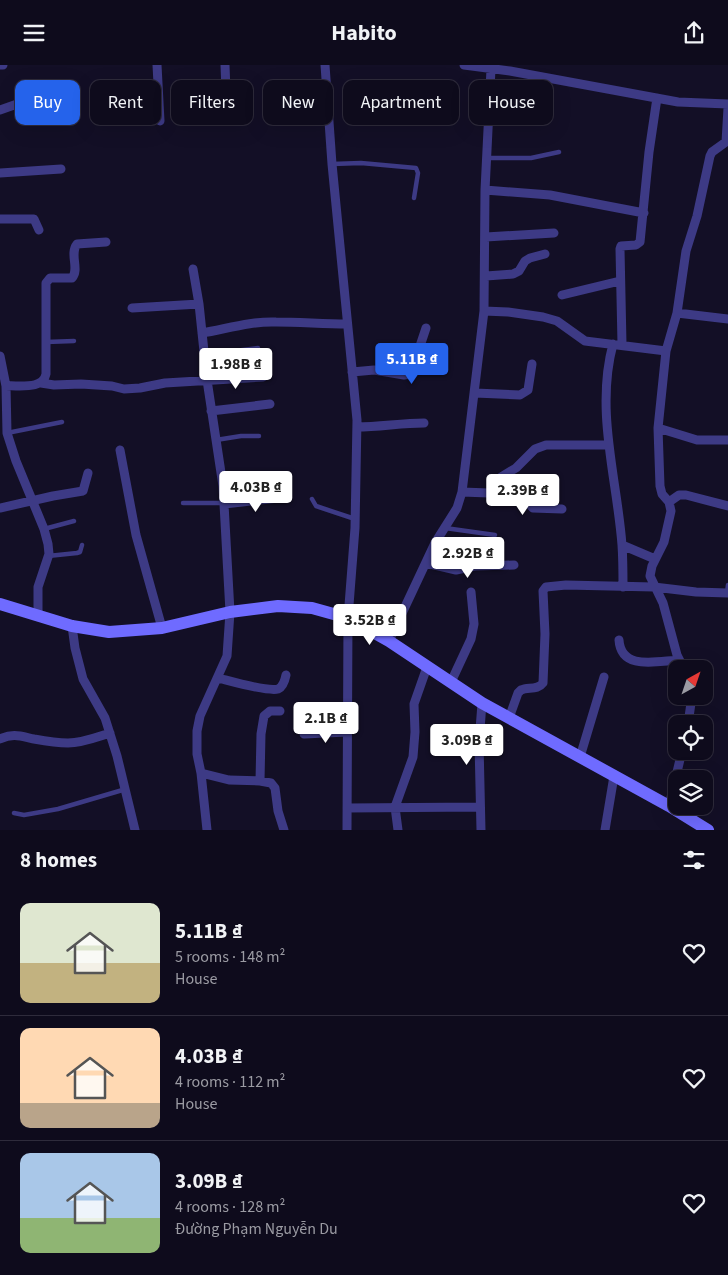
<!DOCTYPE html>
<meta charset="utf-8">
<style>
body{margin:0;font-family:"Source Sans 3",sans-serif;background:#171425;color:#f1f3f6;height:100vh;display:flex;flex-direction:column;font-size:19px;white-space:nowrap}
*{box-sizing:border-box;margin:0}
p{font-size:16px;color:#9b9ba3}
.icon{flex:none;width:28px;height:28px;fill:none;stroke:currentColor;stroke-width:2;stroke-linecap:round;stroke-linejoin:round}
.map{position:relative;height:765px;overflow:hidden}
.details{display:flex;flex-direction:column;background:#0e0b1c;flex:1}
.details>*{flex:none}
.top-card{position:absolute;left:15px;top:15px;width:699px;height:45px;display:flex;gap:10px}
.needle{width:32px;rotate:40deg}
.tools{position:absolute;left:668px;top:595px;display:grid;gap:10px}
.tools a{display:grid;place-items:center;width:45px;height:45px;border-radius:10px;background:#0e0b1c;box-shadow:0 5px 20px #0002,0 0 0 1px #2e2b3b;font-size:25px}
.price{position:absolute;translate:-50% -42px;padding:0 11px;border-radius:5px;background:#fff;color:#222;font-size:16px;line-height:32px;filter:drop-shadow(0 1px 2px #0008)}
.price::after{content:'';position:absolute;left:50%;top:30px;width:15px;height:11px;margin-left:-8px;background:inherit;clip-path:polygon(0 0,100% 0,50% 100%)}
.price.active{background:#2563eb;color:#fff}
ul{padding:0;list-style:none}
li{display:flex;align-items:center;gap:15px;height:125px;padding:0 20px}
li+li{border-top:1px solid #2e2b3b}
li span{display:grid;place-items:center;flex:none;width:140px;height:100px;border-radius:10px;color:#555}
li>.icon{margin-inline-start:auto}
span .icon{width:60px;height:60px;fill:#fffc;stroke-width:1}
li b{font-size:21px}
h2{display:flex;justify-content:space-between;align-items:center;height:60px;padding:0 20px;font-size:21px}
.tag{padding:0 18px;border-radius:10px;background:#0e0b1c;box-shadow:0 5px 20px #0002,0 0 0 1px #2e2b3b;font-size:18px;line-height:45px}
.tag.active{background:#2563eb;color:#fff}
header{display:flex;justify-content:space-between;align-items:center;height:65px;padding:0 20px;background:#0e0b1c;font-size:22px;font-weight:700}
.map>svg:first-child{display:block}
</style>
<header><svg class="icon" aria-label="menu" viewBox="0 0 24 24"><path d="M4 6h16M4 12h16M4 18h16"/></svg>Habito<svg class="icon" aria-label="share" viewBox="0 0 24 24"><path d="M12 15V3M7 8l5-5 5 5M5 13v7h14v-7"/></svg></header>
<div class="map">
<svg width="728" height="765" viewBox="0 0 728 765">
<rect width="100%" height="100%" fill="#130f26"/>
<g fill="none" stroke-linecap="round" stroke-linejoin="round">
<path stroke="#3d3a85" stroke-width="4.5" d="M487 93H531L559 87
M332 99 361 98 416 103 418 108 414 133
M46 277 74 276
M204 290 258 283
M7 368 62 357
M216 375 241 371H259
M312 434 316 441 355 454
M183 438H224
M445 463 495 470
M44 464 74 456
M48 491 77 488 80 487 82 480
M727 528 728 520
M14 748 24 750 58 744 126 724"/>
<path stroke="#3d3a85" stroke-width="9" d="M0 0H3
M157 0 160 56
M225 0 227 53
M325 0 332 99 357 355 355 463 348 553 347 765
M464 0 510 6 678 37 728 39
M0 45 17 39 66 47
M0 108 61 104
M485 125 550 130 644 148
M0 154H34L39 165
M486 172 554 168
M193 204 199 239 207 315 223 421 230 547 227 591 200 651 197 666V689L201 708 207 765
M486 211 513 209 519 206 525 196 530 193 545 189
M562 230 620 216
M132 243 199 239
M484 246 508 247 543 252 557 256 585 276 666 286
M677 248 728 254
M202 268C226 264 251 256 276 257 300 257 323 259 347 259
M613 279C595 346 617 413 622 480 623 494 623 508 623 522
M622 279 620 184 621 181 636 180 640 177 649 87 657 33
M0 291 6 321 7 368 16 396 44 464 48 479 49 489 38 522V550
M352 307 374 305 404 310 409 309 412 305 426 263
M41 318 54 320 81 319 112 321 124 324 140 323 165 318 263 312
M6 321C19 320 43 325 46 309V218L50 213H72C80 204 69 189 77 179L106 177
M475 328 520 330 528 325 532 299
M211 346 270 339
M357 362C380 362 401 358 424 358
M658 363 697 375H728
M120 385 136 470 162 563
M493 425 530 432 531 441 533 443 562 444
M462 427 489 428 501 412 516 403 535 384 546 380H608
M669 437 679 430H686L728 441
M224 439 287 432
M0 443 53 431 83 426 88 408
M622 480 655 494
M426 498 456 505 475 501 514 500
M72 561 75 583 83 614 105 653 117 691 135 765
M619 575C621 606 657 596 679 595
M389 576 435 478 457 443 462 427 484 246 485 125 491 4
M684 604 677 590 663 538 650 511 652 501 664 477 671 446 669 437 662 429 660 421 658 363 666 286 677 248 686 186 697 151 710 91 712 87 726 77 728 43
M218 613C230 616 267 627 278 624 283 622 285 615 286 610
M451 617 471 574 474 559 471 527
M509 653 518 628 521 625C528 622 538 625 543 618L545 569 543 526 546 522 566 520 654 522 696 527 728 528
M688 659 692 631
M304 669 347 667
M0 674C13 668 20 671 34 674 45 676 57 678 68 678 82 678 97 672 110 668
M580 692 604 612
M201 708 229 715 260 716 271 718 275 723 278 746 284 765
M260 716 261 669 264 651 270 646H280
M669 741 682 686
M347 743 480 742
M398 765 395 742 413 692 415 667 414 639 427 602
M481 765 479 678 482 638
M605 765 614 711"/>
<path stroke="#6f6bff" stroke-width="12" d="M0 539 72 561 109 567 162 563 230 547 278 541 312 543 348 553 389 576 482 638 669 741 708 765"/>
</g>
</svg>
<div class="tools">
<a><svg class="needle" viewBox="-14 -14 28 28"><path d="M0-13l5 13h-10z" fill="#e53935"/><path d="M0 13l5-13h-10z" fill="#9b9ba3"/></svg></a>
<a><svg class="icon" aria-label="locate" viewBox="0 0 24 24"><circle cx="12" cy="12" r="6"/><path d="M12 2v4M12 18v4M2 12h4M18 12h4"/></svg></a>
<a><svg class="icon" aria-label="layers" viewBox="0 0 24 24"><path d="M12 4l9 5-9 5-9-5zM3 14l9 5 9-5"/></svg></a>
</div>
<b class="price active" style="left:412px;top:320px">5.11B ₫</b>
<b class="price" style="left:236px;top:325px">1.98B ₫</b>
<b class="price" style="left:256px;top:448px">4.03B ₫</b>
<b class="price" style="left:523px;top:451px">2.39B ₫</b>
<b class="price" style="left:468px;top:514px">2.92B ₫</b>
<b class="price" style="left:370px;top:581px">3.52B ₫</b>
<b class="price" style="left:326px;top:679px">2.1B ₫</b>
<b class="price" style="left:467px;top:701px">3.09B ₫</b>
<div class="top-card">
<a class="tag active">Buy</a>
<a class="tag">Rent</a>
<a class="tag">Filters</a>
<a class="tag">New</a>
<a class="tag">Apartment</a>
<a class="tag">House</a>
</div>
</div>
<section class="details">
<h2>8 homes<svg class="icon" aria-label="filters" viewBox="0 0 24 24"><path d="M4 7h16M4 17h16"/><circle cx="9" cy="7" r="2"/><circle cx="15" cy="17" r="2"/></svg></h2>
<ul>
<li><span style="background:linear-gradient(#dfe7d0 60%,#c2b280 0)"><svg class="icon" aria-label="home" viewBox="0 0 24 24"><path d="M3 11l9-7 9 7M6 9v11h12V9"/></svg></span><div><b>5.11B ₫</b><p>5 rooms · 148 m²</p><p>House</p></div><svg class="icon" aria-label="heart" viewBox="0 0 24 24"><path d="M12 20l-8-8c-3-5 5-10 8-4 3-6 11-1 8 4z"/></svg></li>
<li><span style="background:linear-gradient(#ffd9b3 75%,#b9a48a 0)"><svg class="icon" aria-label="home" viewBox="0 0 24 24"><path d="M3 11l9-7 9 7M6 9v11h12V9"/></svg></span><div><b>4.03B ₫</b><p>4 rooms · 112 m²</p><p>House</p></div><svg class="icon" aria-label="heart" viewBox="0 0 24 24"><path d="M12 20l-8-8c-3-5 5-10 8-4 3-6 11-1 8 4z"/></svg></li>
<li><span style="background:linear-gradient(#a9c7e8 65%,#8fb573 0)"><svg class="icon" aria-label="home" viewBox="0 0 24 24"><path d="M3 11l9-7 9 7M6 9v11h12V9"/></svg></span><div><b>3.09B ₫</b><p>4 rooms · 128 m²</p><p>Đường Phạm Nguyễn Du</p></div><svg class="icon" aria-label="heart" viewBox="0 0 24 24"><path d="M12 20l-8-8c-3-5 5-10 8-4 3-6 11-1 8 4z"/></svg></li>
</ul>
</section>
